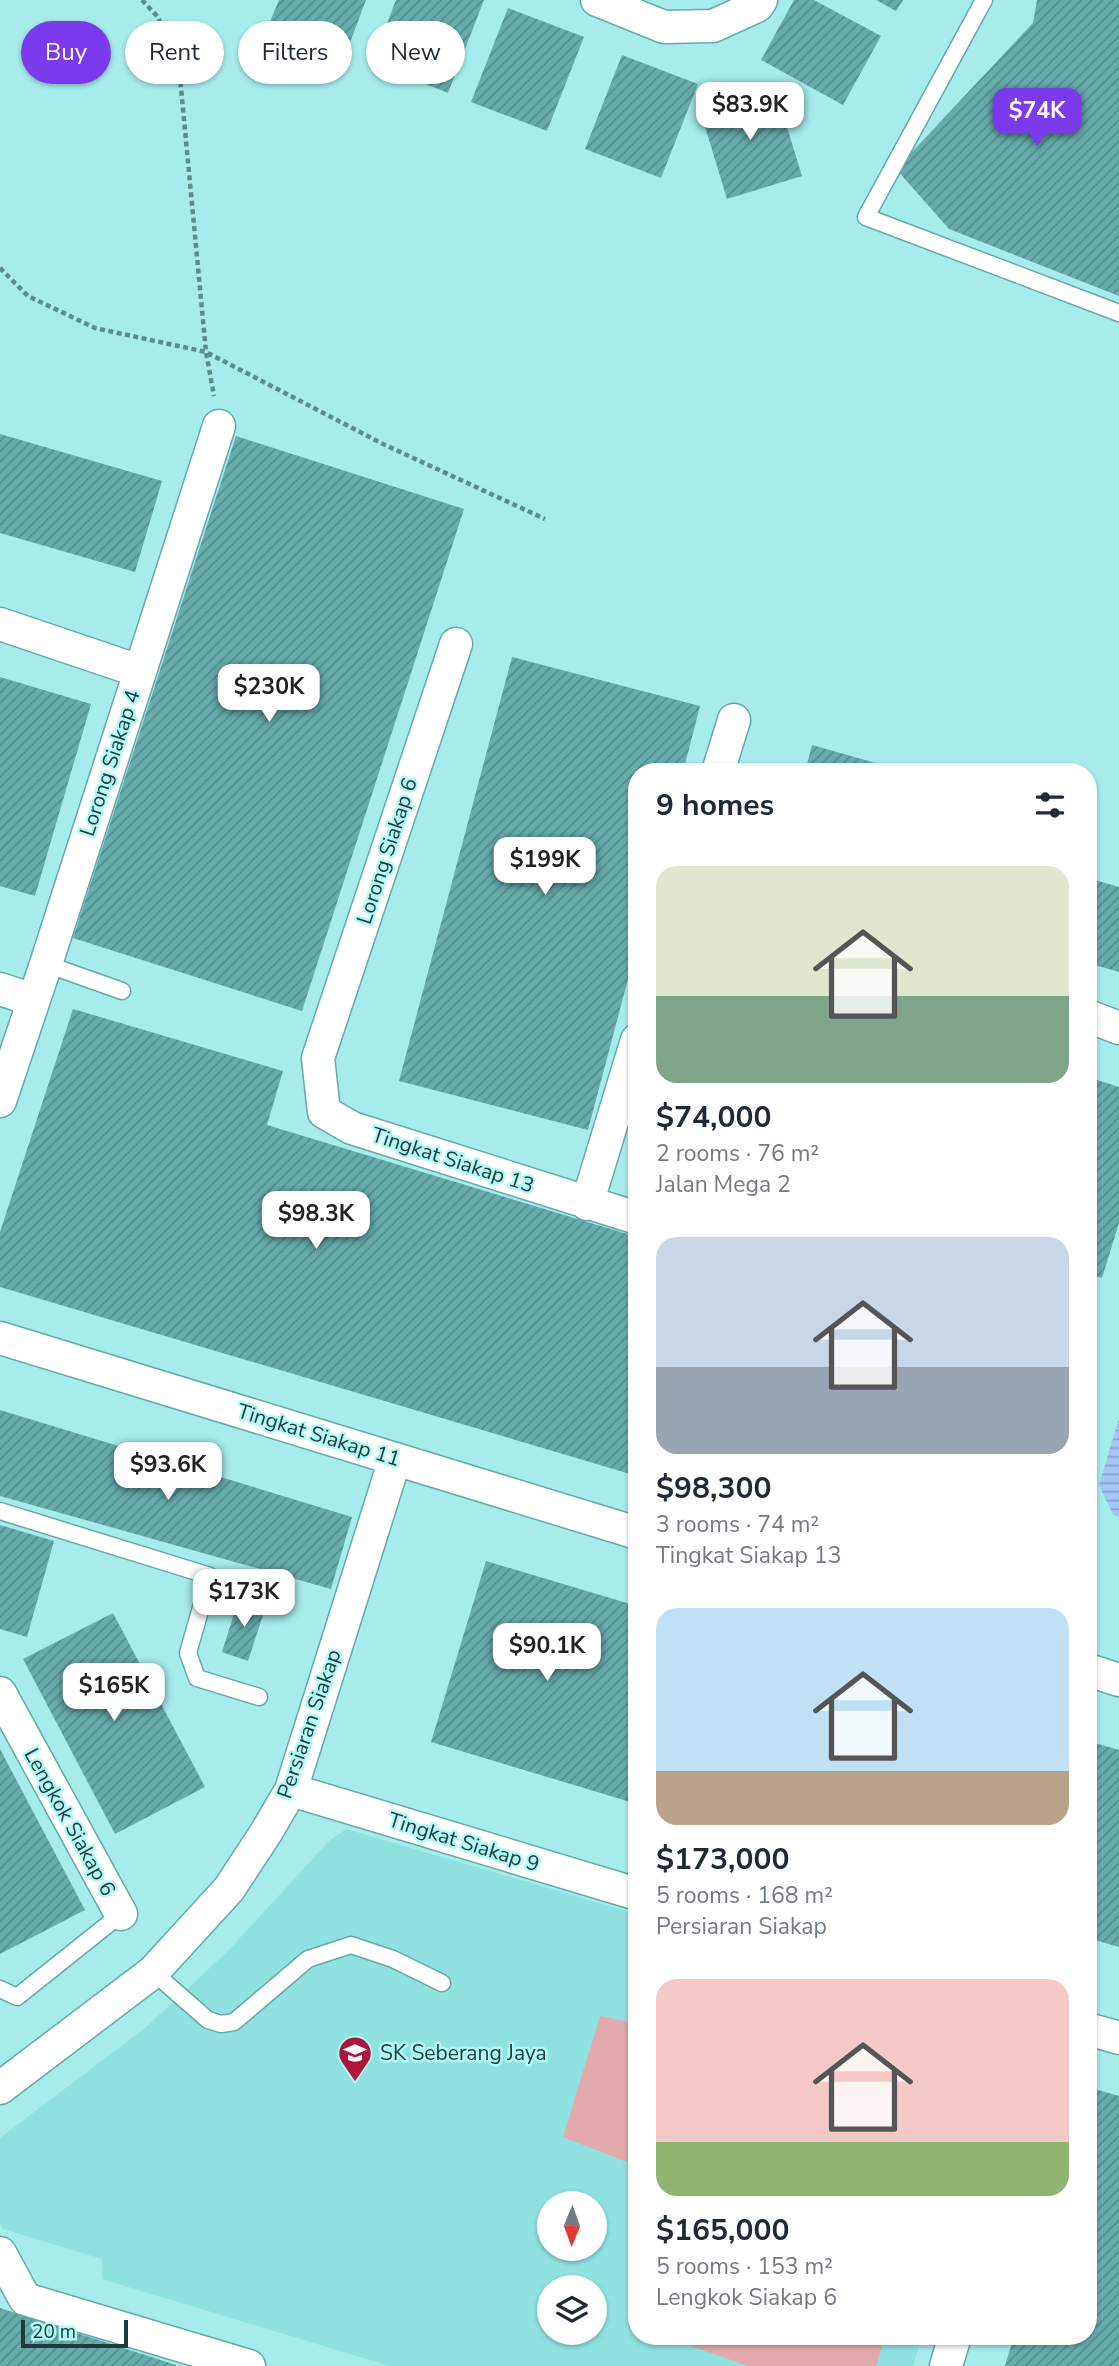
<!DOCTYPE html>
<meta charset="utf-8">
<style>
body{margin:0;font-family:"Nunito Sans",sans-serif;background:#f2f2f3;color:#1f2937;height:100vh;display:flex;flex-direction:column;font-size:26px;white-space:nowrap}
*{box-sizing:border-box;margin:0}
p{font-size:23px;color:#747a83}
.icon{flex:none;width:38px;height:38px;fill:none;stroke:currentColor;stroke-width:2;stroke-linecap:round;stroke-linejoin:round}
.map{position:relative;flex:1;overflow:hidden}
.details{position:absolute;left:628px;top:763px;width:469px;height:1582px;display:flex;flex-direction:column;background:#fff;border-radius:28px;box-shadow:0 2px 5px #0004}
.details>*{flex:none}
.hud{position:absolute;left:21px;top:21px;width:502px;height:63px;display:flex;gap:14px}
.needle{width:46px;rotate:181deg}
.tools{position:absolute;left:537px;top:2191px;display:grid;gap:14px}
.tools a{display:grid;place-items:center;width:70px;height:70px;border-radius:50%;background:#fff;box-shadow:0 2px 5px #0004;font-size:35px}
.scale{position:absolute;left:21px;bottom:18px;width:107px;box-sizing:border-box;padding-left:7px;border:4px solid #1e3c3b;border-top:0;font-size:19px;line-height:24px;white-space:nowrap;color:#1e3c3b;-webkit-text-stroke:5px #b2faf8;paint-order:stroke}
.price{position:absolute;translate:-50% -60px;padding:0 16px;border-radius:14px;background:#fff;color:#222;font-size:23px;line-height:46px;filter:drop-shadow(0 2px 4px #0008)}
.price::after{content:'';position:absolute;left:50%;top:42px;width:21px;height:16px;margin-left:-10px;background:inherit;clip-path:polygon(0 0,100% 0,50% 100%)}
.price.selected{background:#7c3aed;color:#fff}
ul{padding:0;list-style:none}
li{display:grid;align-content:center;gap:14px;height:371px;padding:0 28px}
li span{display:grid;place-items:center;height:217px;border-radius:21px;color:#555}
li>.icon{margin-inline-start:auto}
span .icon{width:126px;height:126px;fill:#fffc;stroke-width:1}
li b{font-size:30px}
h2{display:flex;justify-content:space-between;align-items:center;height:84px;padding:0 28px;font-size:30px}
.tag{padding:0 24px;border-radius:32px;background:#fff;box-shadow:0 2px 5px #0004;font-size:24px;line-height:63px}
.tag.selected{background:#7c3aed;color:#fff}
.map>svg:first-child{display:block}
</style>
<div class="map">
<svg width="1119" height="2366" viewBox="0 0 1119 2366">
<defs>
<pattern id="water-rules" width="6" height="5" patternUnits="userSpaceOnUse" patternTransform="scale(1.75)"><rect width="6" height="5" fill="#a3c8f5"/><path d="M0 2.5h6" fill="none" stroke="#84a4c8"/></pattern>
<pattern id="building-hatch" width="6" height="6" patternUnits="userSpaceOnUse" patternTransform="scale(1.75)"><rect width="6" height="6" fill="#67adac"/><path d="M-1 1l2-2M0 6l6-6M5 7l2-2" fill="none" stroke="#548e8d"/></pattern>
</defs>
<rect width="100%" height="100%" fill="#a5ecea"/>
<path fill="#8fe2e0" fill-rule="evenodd" d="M346 1829 637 1914V2336H922L913 2366H390L102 2279V2259L3 2229 0 2223V2138L145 2028 228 1951 329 1841ZM550 2203H595V2249H550ZM550 2287H595V2333H550Z"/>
<path fill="#e3aaae" d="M600 2016 637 2023V2166L563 2137Z
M662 2336H885L876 2366H748Z"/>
<path fill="url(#water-rules)" d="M1119 1418V1517L1113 1515 1099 1485Z"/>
<path fill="url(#building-hatch)" d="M279 0H366L346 53 269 24Z
M396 0H484L448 93 372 63Z
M794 0H814L881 36 843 105 761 60Z
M876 0H903L896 11Z
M1037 0H1119V296L949 229 896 169 1033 23Z
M508 8 584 37 547 131 471 102Z
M622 55 698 84 661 178 585 149Z
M774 85 802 176 727 199 699 107Z
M0 434 162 481 135 572 0 533Z
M236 436 464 509 302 1011 73 938Z
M512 657 700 706 683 772H637V945L588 1130 399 1081Z
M0 677 91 704 35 896 0 886Z
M812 745 904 771V772H805Z
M1088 878 1119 887V972L1088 963Z
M73 1009 283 1071 267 1125 637 1237V1476L0 1287V1232Z
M1088 1077 1119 1087V1223L1102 1278 1088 1274Z
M0 1410 352 1517 331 1589 0 1496Z
M0 1525 54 1541 27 1637 0 1629Z
M486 1561 637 1606V1804L431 1742Z
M239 1598 266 1606 248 1661 222 1652Z
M113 1613 205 1787 115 1834 23 1659Z
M1088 1741 1119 1750V1947L1088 1938Z
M0 1749 85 1910 0 1954Z
M1088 2087 1119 2096V2366H1005L1014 2336H1088Z
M0 2308 176 2365V2366H0Z"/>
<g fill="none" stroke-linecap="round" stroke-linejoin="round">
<g stroke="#64aaa8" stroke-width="19">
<path id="service" d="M984 0 866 217 1119 313
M46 964 122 991
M0 1511 210 1576 188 1653 197 1678 259 1697
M153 1972 208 2020 221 2024 234 2022 308 1959 351 1945 393 1959 442 1983
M0 1989 17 1997 121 1914"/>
</g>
<g stroke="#64aaa8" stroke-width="35">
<path id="minor" d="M597 0 664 27 713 26 757 6 761 0
M0 624 139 671
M456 644 318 1058 324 1112 352 1128 637 1218
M718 772 734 720
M0 989 33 1000
M1088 1016 1119 1028
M0 1101 46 964 219 426
M587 1204 637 1040
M0 1338 637 1533
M1088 1670 1119 1680
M0 1693 121 1914
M291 1790 637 1894
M1088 2029 1119 2038
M0 2088 153 1972 229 1889 267 1831 291 1790 395 1459
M0 2253 25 2299 249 2366
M946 2366 955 2336"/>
</g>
<path stroke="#5c8d8b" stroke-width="4.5" stroke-dasharray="5 3.5" stroke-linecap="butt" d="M142 0 157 16 178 56 206 352 214 396
M0 268 28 296 95 328 206 352 383 444 545 519"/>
<use href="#service" stroke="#fff" stroke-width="16"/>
<use href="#minor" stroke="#fff" stroke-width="32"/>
</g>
<defs>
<g id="school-pin" transform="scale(1.75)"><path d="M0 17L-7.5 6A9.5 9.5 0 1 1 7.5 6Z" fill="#ab153e" stroke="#b2faf8"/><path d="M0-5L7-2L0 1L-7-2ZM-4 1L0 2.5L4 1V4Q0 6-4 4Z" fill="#fff"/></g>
</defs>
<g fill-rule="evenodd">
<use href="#school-pin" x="355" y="2053"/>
</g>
<g text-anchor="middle" stroke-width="5" stroke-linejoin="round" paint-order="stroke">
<g font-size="21" fill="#1e3c3b" stroke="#b2faf8">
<text transform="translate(110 763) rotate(-72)" y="7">Lorong Siakap 4</text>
<text transform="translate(387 851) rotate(-72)" y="7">Lorong Siakap 6</text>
<text transform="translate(453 1160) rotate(18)" y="7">Tingkat Siakap 13</text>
<text transform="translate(319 1435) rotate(17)" y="7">Tingkat Siakap 11</text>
<text transform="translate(309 1724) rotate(-71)" y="7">Persiaran Siakap</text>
<text transform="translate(70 1822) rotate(61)" y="7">Lengkok Siakap 6</text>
<text transform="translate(464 1842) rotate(17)" y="7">Tingkat Siakap 9</text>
</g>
<g font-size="21" fill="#1e3c3b" stroke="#b2faf8" text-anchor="start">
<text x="380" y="2060">SK Seberang Jaya</text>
</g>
</g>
</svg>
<div class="tools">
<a><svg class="needle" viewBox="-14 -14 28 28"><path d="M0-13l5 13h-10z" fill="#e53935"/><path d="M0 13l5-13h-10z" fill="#747a83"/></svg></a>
<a><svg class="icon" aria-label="layers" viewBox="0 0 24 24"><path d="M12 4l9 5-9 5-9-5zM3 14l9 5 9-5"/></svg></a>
</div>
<div class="scale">20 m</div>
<b class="price" style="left:750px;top:142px">$83.9K</b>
<b class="price selected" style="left:1037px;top:148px">$74K</b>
<b class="price" style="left:269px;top:724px">$230K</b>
<b class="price" style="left:545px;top:897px">$199K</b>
<b class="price" style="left:316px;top:1251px">$98.3K</b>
<b class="price" style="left:168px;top:1502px">$93.6K</b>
<b class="price" style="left:244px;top:1629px">$173K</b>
<b class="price" style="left:547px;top:1683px">$90.1K</b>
<b class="price" style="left:114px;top:1723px">$165K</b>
<div class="hud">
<a class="tag selected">Buy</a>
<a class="tag">Rent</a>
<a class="tag">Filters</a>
<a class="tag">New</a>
</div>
<section class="details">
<h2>9 homes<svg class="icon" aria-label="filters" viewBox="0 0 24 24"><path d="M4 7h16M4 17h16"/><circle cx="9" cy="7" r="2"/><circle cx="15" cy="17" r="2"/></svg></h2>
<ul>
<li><span style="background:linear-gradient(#dfe7d0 60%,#7fa58c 0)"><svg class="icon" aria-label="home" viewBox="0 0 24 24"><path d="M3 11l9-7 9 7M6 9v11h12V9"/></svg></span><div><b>$74,000</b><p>2 rooms · 76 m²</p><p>Jalan Mega 2</p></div></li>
<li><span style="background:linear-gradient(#c9d6e8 60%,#9aa5b1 0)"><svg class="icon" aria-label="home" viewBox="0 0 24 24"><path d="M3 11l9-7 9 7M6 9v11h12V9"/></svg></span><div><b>$98,300</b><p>3 rooms · 74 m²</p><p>Tingkat Siakap 13</p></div></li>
<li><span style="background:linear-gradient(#bfe0f5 75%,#b9a48a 0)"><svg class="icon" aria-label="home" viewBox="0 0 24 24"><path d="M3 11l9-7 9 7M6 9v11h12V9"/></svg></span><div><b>$173,000</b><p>5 rooms · 168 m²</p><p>Persiaran Siakap</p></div></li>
<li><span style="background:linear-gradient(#f6c9c9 75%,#8fb573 0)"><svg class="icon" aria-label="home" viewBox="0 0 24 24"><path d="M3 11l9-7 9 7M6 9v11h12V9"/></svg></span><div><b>$165,000</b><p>5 rooms · 153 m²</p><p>Lengkok Siakap 6</p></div></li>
</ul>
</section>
</div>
